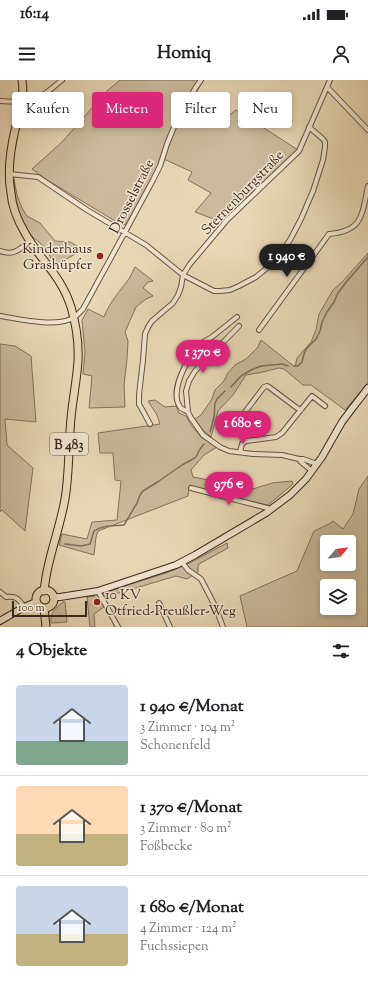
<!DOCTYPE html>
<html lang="de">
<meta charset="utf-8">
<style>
body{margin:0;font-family:"Sorts Mill Goudy",serif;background:#f2f2f2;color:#202124;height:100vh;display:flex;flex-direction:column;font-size:15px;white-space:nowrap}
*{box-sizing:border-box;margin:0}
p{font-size:13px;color:#757577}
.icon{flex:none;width:22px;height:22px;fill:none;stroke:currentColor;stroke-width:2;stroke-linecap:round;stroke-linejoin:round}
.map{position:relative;height:547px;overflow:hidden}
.side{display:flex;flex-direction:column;background:#fff;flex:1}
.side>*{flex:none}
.banner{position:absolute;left:12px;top:12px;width:344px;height:36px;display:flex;gap:8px}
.needle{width:26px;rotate:61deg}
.tools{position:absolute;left:320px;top:455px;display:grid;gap:8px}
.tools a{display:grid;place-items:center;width:36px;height:36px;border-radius:4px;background:#fff;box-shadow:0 2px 6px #0003;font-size:20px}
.scale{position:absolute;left:12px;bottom:10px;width:75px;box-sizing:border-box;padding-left:4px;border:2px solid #3a281b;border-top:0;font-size:11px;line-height:14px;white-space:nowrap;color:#3a281b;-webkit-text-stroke:3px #f0e5cf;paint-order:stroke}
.price{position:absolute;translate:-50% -34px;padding:0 9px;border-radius:14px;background:#db2777;color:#fff;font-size:13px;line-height:26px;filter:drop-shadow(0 1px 2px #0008)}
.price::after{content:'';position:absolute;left:50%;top:24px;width:12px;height:9px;margin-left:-6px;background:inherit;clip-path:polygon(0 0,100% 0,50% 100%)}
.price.current{background:#222;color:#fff}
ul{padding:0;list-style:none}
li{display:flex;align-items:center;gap:12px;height:100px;padding:0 16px}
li+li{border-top:1px solid #e0e0e0}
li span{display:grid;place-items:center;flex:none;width:112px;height:80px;border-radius:4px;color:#555}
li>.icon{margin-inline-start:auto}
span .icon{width:48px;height:48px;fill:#fffc;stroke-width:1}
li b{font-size:17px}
h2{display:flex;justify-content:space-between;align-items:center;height:48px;padding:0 16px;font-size:17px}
.tag{padding:0 14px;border-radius:4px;background:#fff;box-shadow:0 2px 6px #0003;font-size:14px;line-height:36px}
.tag.current{background:#db2777;color:#fff}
.status{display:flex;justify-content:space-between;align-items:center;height:28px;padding:0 20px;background:#fff;direction:ltr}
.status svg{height:11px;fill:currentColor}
header{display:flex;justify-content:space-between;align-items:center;height:52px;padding:0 16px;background:#fff;font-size:18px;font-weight:700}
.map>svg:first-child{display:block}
</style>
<div class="status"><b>16:14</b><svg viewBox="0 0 49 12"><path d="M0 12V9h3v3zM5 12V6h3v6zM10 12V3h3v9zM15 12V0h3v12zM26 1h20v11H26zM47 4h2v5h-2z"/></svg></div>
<header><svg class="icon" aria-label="menu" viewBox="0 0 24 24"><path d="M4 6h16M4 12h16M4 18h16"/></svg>Homiq<svg class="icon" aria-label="person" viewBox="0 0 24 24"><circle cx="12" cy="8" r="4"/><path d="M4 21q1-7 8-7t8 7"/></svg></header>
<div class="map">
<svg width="368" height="547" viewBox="0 0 368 547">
<rect width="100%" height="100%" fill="#e8d7b5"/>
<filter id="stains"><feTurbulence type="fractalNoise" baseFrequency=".005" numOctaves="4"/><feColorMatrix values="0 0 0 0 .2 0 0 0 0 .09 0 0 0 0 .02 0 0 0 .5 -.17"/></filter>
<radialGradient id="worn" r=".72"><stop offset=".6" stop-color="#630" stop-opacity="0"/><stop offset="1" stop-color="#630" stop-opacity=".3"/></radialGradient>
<path fill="#cab99b" stroke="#82705b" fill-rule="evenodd" d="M120 0H204L192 19 221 42 236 30 298 70 224 143 195 132 211 113 188 100 192 92 164 79 126 144 123 145 120 144 44 98 32 89 62 62 107 11Z
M14 99 17 115 22 128 27 136 40 143 55 161 70 162 79 167 75 174 55 186C51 177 46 169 40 163 37 160 33 158 30 154 19 139 14 118 14 99Z
M368 173V303L345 330 311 305H303L284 289 279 288 263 292 246 295 233 315 218 331 211 357 202 349 195 339 201 335 212 319 215 310 224 301 228 293 235 285 246 279 258 267 261 260 295 287 297 278 311 262 316 250 319 234 333 210 342 202Z
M135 187 153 201 148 202 143 208 153 216 146 219 136 227 125 252 128 261 127 279 124 305 125 327 89 328 92 296 83 294 85 272 82 240 88 229 104 237C109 223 120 211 129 199 131 195 133 191 135 187Z
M0 264 15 266 31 276 36 342 5 339 7 365 33 388 25 451 2 430 0 432Z
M155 320 165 327 176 326 179 333 186 336 191 345 201 357 217 367 204 375 191 390 193 397 253 409 272 403 292 401 293 404 268 425 189 407 188 416 98 451 96 457 94 475 59 465 62 454 87 459 92 442 117 440 121 401 115 400 113 373H100L98 353 160 344 157 335 148 321Z
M368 396V547H247L240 516 297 491 314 451 329 444 333 441 343 449 353 434 359 409ZM327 462H349V484H327ZM327 506H349V528H327Z
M227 463 228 468 199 484 198 487V492L187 499 176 496 102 518 101 521 104 527 94 534 95 547H90L87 517 94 516 96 518C120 505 148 500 174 490 192 483 209 472 227 463Z
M63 522H65L67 542 51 543C50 533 55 529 63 522Z"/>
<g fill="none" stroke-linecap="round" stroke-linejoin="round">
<path stroke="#7f6e58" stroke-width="1.5" d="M294 286H298L302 282 304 274 306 269 316 259 320 251 322 242 327 232 334 222 338 213 347 201 368 177
M231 307 241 296 251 290 261 286 282 284 288 286
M210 352 214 337 215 323 217 319 225 311
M65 464 81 466 90 464 94 451C102 445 114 446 124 445L137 423 140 415 143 411 159 401 182 385 193 379 196 377 200 369 204 364"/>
<g stroke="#665442" stroke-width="6">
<path id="street" d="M327 7 368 50
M0 21C9 21 19 23 28 22 40 20 53 7 62 0
M9 94 38 97 87 130 146 165 183 195 214 211H220L230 210 239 206 256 197 267 188 278 177 290 160 301 139 313 111 323 80 325 67V62L323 59 309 47
M0 171C14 176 20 169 30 161
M0 236C20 239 53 247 71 239 76 237 79 233 83 229L125 152 153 100 160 86 167 64 176 42 196 7 201 0
M239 246 195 291 189 301 186 311 187 321 188 332 191 338 203 355 220 367 229 371 253 374 282 375 299 379H303L317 384
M259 250 329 154C363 151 362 135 368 106
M202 283 192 273 200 264 212 257 237 237
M188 332C185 330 181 329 180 327 171 314 182 291 189 279
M150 344 139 324V315L143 280 145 254 148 247 152 241 173 223 178 215 181 207 183 195 190 184 227 140 299 71 330 0
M233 348 264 307 267 306 269 307 297 328 301 330
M240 372 242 364 246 361 276 357 282 353 312 316 325 326
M299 379 301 382 312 391
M191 408 271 429
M182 482 188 490 201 499 215 526 223 547
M98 511 118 547
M0 512 6 517C16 516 18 518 24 527
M159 523 170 547"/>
</g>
<g stroke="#3a281b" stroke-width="8">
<path id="secondary" d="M53 517H60L98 511 176 485 195 475 266 433 290 415 306 399 322 377 342 342 351 330 368 308
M0 541 24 527 36 522"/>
</g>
<g stroke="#3a281b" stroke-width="9">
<path id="primary" d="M22 0C25 19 19 33 15 50 10 71 7 92 11 113 12 127 18 141 25 153 40 180 61 195 71 227 76 244 79 262 78 281 77 297 74 313 72 329 68 359 70 389 65 419 61 442 53 464 48 487 46 495 45 503 44 511
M36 519a9 9 0 1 1 18 0a9 9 0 1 1-18 0Z
M44 528 46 547"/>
</g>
<use href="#street" stroke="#f0e5cf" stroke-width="4"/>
<use href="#secondary" stroke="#f0e5cf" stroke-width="6"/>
<use href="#primary" stroke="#e8d7b5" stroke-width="7"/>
</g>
<g fill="#8f2418" stroke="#f0e5cf" stroke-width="1.5">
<circle cx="100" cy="176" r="4"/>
<circle cx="97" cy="522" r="4"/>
</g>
<g text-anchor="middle" stroke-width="3" stroke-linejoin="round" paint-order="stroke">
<rect fill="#f0e5cf" stroke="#716151" stroke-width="1" x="50" y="353" width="38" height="22" rx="3"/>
<g font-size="13" font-weight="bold" fill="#3a281b">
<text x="69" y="369">B 483</text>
</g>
<g font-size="14" fill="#3a281b" stroke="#f0e5cf">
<text transform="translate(242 112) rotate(-46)" y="5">Sternenburgstraße</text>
<text transform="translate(131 116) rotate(-63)" y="5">Drosselstraße</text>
</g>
<g font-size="14" fill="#3a281b" stroke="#f0e5cf" text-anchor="end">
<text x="92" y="173">Kinderhaus<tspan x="92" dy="16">Grashüpfer</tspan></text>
<text x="105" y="519" text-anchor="start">10 KV<tspan x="105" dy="16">Otfried-Preußler-Weg</tspan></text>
</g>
</g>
<rect width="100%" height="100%" filter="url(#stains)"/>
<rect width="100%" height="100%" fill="url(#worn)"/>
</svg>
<div class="tools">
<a><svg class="needle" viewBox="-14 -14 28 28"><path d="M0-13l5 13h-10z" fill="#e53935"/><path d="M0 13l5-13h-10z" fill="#757577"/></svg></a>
<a><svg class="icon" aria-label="layers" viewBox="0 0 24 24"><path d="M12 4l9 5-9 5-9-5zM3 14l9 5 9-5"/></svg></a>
</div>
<div class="scale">100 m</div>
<b class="price current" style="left:287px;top:198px">1 940 €</b>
<b class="price" style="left:203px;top:294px">1 370 €</b>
<b class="price" style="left:243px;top:365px">1 680 €</b>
<b class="price" style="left:229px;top:426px">976 €</b>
<div class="banner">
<a class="tag">Kaufen</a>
<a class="tag current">Mieten</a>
<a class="tag">Filter</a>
<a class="tag">Neu</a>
</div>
</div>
<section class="side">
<h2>4 Objekte<svg class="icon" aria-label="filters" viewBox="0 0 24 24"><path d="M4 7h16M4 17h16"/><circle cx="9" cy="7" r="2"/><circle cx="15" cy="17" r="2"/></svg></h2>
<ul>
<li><span style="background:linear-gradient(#c9d6e8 70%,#7fa58c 0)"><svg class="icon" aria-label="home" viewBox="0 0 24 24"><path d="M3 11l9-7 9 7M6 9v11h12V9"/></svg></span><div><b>1 940 €/Monat</b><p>3 Zimmer · 104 m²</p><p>Schonenfeld</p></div></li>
<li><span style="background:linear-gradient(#ffd9b3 60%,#c2b280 0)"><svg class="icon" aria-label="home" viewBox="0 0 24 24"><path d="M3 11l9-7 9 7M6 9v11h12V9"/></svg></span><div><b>1 370 €/Monat</b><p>3 Zimmer · 80 m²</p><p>Foßbecke</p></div></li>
<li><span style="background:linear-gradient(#c9d6e8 60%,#c2b280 0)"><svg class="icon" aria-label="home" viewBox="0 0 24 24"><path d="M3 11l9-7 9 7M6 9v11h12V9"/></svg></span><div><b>1 680 €/Monat</b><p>4 Zimmer · 124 m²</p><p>Fuchssiepen</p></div></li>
</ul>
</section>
